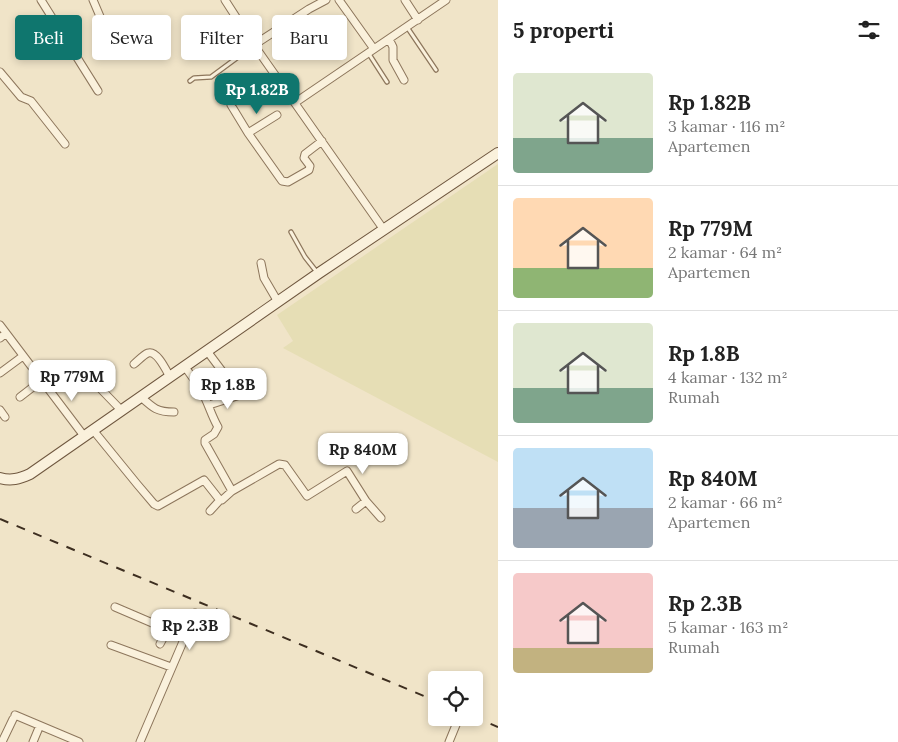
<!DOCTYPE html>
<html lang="id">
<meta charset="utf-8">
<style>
body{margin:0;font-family:Lora,serif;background:#f6f6f6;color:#222;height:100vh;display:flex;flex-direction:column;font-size:19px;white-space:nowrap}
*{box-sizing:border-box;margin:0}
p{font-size:16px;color:#767676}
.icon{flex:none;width:28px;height:28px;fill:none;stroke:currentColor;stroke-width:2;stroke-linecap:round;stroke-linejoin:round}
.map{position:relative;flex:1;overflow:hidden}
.details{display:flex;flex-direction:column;background:#fff;width:400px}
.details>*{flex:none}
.top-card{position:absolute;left:15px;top:15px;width:408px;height:45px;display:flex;gap:10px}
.fabs{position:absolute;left:428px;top:671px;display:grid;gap:10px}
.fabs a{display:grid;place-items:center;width:55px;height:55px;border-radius:5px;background:#fff;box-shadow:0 2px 8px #0003;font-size:25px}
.price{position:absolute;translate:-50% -42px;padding:0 11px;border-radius:10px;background:#fff;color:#222;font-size:16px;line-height:32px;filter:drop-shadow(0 1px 2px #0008)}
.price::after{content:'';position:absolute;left:50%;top:30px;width:15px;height:11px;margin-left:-8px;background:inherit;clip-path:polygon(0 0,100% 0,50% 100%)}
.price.current{background:#0f766e;color:#fff}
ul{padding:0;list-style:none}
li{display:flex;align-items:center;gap:15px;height:125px;padding:0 15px}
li+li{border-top:1px solid #e0e0e0}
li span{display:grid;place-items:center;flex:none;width:140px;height:100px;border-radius:5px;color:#555}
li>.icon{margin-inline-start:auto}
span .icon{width:60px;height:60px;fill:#fffc;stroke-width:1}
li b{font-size:21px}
h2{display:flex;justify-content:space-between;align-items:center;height:60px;padding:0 15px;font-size:21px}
.chip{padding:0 18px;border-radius:5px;background:#fff;box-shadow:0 2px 8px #0003;font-size:18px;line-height:45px}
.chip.current{background:#0f766e;color:#fff}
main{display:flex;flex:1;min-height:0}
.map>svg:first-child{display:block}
</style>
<main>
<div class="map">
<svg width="498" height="742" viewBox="0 0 498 742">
<rect width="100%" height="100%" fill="#f0e4c8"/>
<path fill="#e6deb5" d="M498 164V462L283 348 293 341 277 315Z"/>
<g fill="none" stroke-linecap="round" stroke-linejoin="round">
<g stroke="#8d765c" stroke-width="5.5">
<path id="lane" d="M407 27 436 70
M369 54 387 82
M190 81 194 78 211 77 253 46
M291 232 305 257 316 271"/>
</g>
<g stroke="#8d765c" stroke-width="9">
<path id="street" d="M41 0 98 91
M93 0 113 47
M225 0 254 45 384 230
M339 0 374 49
M405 0 418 20
M389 39 393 47V60L404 80
M254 45 309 9 326 0
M0 72 21 97 31 101 65 144
M245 94 234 101 231 105 248 133 282 181 288 182 309 170 310 166 304 158 305 154 322 141
M296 102 446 0
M248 133 277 115
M261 263 264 278 278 302
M0 325 84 436
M0 338 6 333
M207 351 240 395 209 405
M134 364C138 361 143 355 148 353 157 350 166 370 170 377
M185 367C190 374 196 382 201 390 208 402 211 415 218 427L214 434 205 440V443L232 491
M0 373 23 356
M94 382 121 410
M20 397 42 380
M141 397C153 408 157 412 174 412
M0 410 5 417
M93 430 137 484 154 504 158 506 204 480 219 499 222 500 232 491 279 464 285 465 307 496 347 471 366 501 381 518
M356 509 366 501
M210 511 220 500
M115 607 185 637 140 742
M185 637 195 613
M160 644 168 629
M111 645 171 667
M15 715 79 742
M2 742 13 719
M33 742 38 730
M449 742 458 720"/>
</g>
<g stroke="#6f573f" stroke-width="12">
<path id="secondary" d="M0 478C11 481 19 479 30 474L319 273 498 153"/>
</g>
<use href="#lane" stroke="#faf1dc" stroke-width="3"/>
<use href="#street" stroke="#faf1dc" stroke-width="7"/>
<use href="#secondary" stroke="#faf1dc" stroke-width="10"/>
<path stroke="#3d2e20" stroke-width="2" stroke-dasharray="9 9" stroke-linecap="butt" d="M0 519 436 701
M474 717 498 727"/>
</g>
</svg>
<div class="fabs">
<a><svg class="icon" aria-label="locate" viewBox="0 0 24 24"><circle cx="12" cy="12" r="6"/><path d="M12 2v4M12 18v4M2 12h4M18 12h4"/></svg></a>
</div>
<b class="price current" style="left:257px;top:115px">Rp 1.82B</b>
<b class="price" style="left:72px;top:402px">Rp 779M</b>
<b class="price" style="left:228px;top:410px">Rp 1.8B</b>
<b class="price" style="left:363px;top:475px">Rp 840M</b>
<b class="price" style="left:190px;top:651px">Rp 2.3B</b>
<div class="top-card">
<a class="chip current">Beli</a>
<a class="chip">Sewa</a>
<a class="chip">Filter</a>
<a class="chip">Baru</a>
</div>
</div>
<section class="details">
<h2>5 properti<svg class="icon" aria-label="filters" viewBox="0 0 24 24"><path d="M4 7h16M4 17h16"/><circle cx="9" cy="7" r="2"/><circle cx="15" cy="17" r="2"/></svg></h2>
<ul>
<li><span style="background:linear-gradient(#dfe7d0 65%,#7fa58c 0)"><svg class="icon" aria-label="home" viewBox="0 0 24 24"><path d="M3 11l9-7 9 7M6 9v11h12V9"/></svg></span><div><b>Rp 1.82B</b><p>3 kamar · 116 m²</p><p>Apartemen</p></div></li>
<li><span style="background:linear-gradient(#ffd9b3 70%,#8fb573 0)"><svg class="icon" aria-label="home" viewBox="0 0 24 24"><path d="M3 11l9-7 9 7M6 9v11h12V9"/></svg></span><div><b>Rp 779M</b><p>2 kamar · 64 m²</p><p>Apartemen</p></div></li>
<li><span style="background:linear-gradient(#dfe7d0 65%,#7fa58c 0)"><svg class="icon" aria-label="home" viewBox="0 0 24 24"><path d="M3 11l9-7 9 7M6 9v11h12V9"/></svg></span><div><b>Rp 1.8B</b><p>4 kamar · 132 m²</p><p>Rumah</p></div></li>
<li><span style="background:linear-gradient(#bfe0f5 60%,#9aa5b1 0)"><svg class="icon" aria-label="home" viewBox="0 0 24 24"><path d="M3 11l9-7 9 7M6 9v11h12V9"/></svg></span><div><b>Rp 840M</b><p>2 kamar · 66 m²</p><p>Apartemen</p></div></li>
<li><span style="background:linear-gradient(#f6c9c9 75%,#c2b280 0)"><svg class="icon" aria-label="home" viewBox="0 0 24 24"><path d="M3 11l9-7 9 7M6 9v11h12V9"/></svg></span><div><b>Rp 2.3B</b><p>5 kamar · 163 m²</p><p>Rumah</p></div></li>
</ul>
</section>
</main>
